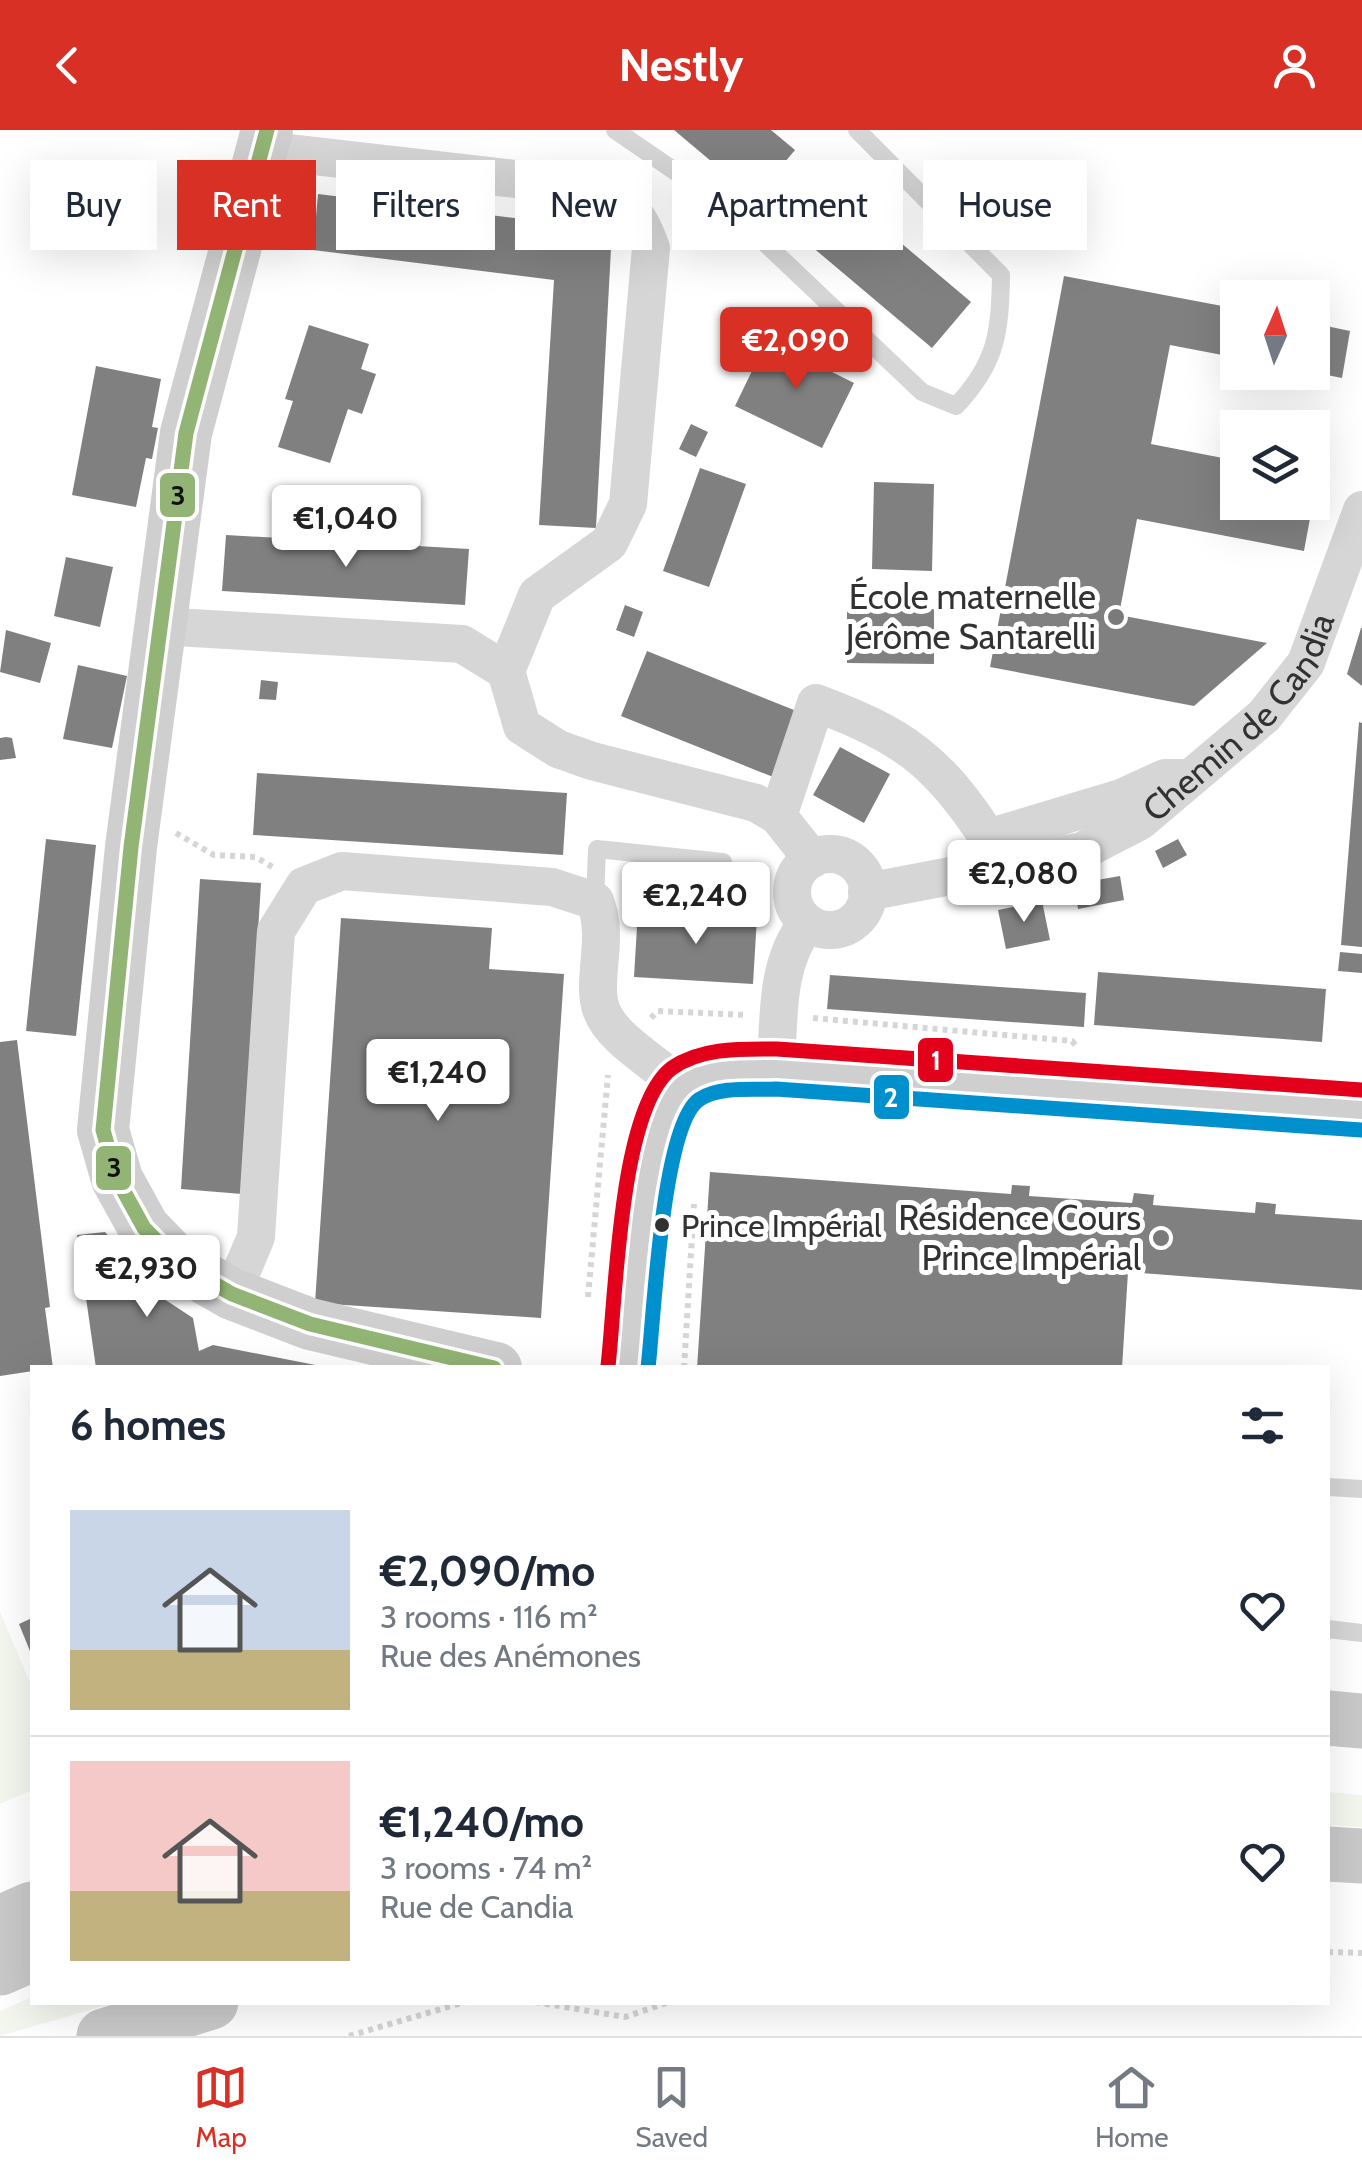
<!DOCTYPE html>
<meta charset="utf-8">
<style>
body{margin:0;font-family:Cabin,sans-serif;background:#f6f6f7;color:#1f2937;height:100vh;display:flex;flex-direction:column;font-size:38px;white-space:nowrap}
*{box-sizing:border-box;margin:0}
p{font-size:32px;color:#747a83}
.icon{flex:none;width:55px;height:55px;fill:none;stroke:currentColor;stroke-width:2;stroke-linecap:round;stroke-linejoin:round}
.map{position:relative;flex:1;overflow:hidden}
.panel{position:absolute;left:30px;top:1235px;width:1300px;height:640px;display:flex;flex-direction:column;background:#fff;border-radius:0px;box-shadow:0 10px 40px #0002}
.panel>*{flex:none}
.top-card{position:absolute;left:30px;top:30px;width:1302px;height:90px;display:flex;gap:20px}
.needle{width:65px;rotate:3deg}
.fabs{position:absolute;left:1220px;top:150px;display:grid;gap:20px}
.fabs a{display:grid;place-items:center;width:110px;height:110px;border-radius:0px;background:#fff;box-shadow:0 10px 40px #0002;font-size:50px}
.price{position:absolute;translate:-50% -85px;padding:0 22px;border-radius:10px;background:#fff;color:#222;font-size:32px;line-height:65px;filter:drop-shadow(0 2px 5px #0008)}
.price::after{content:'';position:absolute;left:50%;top:60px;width:30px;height:22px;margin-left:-15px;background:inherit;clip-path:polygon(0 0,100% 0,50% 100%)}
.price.selected{background:#d93025;color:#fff}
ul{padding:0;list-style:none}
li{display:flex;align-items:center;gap:30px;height:250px;padding:0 40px}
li+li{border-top:2px solid #e0e1e3}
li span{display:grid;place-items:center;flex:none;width:280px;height:200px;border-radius:0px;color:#555}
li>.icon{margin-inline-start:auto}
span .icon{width:120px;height:120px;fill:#fffc;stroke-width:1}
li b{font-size:42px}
h2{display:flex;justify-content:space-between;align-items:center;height:120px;padding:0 40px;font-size:42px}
.chip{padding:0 35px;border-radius:0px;background:#fff;box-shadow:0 10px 40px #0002;font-size:35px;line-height:90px}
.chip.selected{background:#d93025;color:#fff}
header{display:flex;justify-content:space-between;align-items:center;height:130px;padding:0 40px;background:#d93025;color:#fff;font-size:45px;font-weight:800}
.menu{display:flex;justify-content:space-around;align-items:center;height:140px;border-top:2px solid #e0e1e3;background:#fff;font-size:28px;color:#747a83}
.menu a{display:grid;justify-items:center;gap:5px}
.menu .selected{color:#d93025}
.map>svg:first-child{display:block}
</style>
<header><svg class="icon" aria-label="back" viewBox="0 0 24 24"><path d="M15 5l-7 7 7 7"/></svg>Nestly<svg class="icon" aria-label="person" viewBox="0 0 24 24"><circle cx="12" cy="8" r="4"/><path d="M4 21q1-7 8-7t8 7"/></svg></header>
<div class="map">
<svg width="1362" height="1906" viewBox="0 0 1362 1906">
<rect width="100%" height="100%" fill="#fff"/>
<path fill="#f3f7ee" d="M0 1482 32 1557V1660L0 1674Z
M1328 1662 1362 1665V1697L1328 1695Z
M32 1867V1872L113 1873 0 1906V1881Z"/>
<path fill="#808080" d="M674 0H771L795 20 755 68Z
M824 48 971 172 932 218 785 94Z
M318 64 612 100 596 398 539 395 554 150 313 120Z
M1064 146 1238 179V228L1170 215 1151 314 1238 331V372H1313L1304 421 1137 389 1119 485 1267 513 1194 576 990 537Z
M1312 193 1350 201 1342 248 1312 242Z
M309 195 369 214 361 239 376 244 362 284 348 279 330 333 278 317 293 271 285 269Z
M767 210 795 224 801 213 834 229 828 240 854 253 822 318 735 276Z
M96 236 161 249 152 297 158 298 152 329 146 328 136 377 72 365Z
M691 294 708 302 696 327 679 319Z
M700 338 746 354 709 457 663 441Z
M874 352 934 354 932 441 872 439Z
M226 405 469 419 465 475 222 461Z
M66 427 113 437 100 497 54 486Z
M625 475 643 482 634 507 616 500Z
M847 479H934V534L847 533Z
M1361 498H1362V556L1347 544Z
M6 500 51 513 40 553 0 542Z
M647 521 799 582 773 647 621 586Z
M78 535 127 546 112 618 63 609Z
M261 550 278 552 276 570 259 569Z
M1359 592 1362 593V817L1341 815Z
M6 607 12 608 16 628 0 630V608Z
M840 617 890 644 864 693 813 665Z
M257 643 567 663 563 725 253 705Z
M46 709 96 715 76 906 26 901Z
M1178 709 1187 725 1163 738 1155 721Z
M1120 746 1124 770 1078 779 1074 754Z
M200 749 261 753 242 1064 181 1059Z
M1042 771 1050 810 1006 819 998 780Z
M638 780 757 787 753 854 634 847Z
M341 788 492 798 489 839 564 844 541 1188 315 1173Z
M1340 822 1362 824V843L1338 841Z
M1098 842 1326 859 1322 912 1094 895Z
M830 845 1086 863 1084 897 827 879Z
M17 910 50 1177 45 1178 53 1238 0 1246V912Z
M710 1042 1011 1064 1012 1055 1030 1056 1029 1066 1132 1073 1134 1063 1154 1065 1153 1075 1255 1083 1256 1072 1276 1074 1275 1084 1362 1090V1160L1128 1142 1122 1238H697Z
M105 1102 161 1167 193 1188 199 1221 213 1215 331 1238H96L77 1105Z
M32 1488V1526L19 1494Z"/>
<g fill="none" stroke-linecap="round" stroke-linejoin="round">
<path stroke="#d6d6d6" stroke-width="6" stroke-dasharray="5 5" stroke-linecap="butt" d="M176 703 214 725 256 727 274 738
M651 888 658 881 746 885
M813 888 1072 911 1077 917
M588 1167 608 945
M561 1238H572
M684 1238 694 1074
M1328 1822 1362 1823
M535 1872 625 1887 669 1872
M349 1906 465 1872"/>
<path stroke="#d6d6d6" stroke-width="18" d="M615 0 727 77 922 262 956 276C997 233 1000 202 1001 145L857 0
M595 771 597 719 723 732
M1328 1357 1362 1359
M1328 1499 1362 1503"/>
<g stroke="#d6d6d6" stroke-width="38">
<path d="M262 20 586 57C624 66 638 81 651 118L628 374 609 413 537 465 506 541"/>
<path d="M159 496 462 514 506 541 522 596 558 619 592 631 756 673 778 686 812 729"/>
<path d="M778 686 816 573C902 605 938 630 988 708"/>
<circle cx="830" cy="762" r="38"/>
<path d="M986 730 988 708 1121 668 1165 648H1181"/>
<path id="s1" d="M867 762 1082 721 1140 691 1264 586 1306 533 1362 380"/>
<path d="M776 939C779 888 775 834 807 793"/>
<path d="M232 1164 256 1107 276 801 304 756 342 741 552 757 595 771C610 809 591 849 601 879 612 910 656 932 679 955"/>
</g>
<path stroke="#cfcfcf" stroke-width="52" d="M267 0 186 303 131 717 103 1000 117 1049 144 1098 178 1133 232 1164 310 1194 496 1238
M628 1238 653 1012C674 935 705 941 776 939L1362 980"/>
<path stroke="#c9c9c9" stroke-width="55" d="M1328 1588 1362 1591
M1328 1724 1362 1726
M0 1793 32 1779
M0 1838 32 1824
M104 1906 211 1872"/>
<g stroke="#fff" stroke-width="22">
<path id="bus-1" d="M267 0 186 303 131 717 103 1000 117 1049 144 1098 178 1133 232 1164 310 1194 494 1238"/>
</g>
<g stroke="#fff" stroke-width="22">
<path id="bus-2" d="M648 1238C654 1188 662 992 700 969 720 956 752 960 776 959L1361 1000"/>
</g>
<g stroke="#fff" stroke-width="22">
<path id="bus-3" d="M608 1236C616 1168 619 978 672 938 702 917 743 919 777 919L1362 960"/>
</g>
<use href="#bus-1" stroke="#92b474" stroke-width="15"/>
<use href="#bus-2" stroke="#0090cd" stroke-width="15"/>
<use href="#bus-3" stroke="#e2001a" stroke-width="15"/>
</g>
<g fill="#7a7a7a" stroke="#fff" stroke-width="4">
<circle cx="1116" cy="487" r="10"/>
<circle cx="1161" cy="1108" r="10"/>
</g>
<circle fill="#323232" stroke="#fff" stroke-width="4" cx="662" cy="1095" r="9"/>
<g text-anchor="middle" stroke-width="10" stroke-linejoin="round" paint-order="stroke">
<g font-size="32" fill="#323232" stroke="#fff" text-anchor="start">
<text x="681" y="1107">Prince Impérial</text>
</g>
<g font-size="35" fill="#323232" stroke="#fff" text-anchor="end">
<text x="1096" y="479">École maternelle<tspan x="1096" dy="40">Jérôme Santarelli</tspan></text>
<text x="1141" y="1100">Résidence Cours<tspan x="1141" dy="40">Prince Impérial</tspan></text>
</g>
<g font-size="35" fill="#323232" stroke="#fff">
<text dy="12" stroke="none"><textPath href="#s1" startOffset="430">Chemin de Candia</textPath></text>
</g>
</g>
<g stroke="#fff" stroke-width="4">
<rect x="158" y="341" width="39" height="48" rx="10" fill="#92b474"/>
<rect x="916" y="906" width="39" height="48" rx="10" fill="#e2001a"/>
<rect x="872" y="943" width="39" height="48" rx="10" fill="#0090cd"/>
<rect x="94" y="1014" width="39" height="48" rx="10" fill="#92b474"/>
</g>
<g font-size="28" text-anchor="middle" font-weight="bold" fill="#fff">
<text x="936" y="940">1</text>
<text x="891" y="977">2</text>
</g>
<g font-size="28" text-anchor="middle" font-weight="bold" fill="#111">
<text x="178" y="375">3</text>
<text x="114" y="1047">3</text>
</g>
</svg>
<div class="fabs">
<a><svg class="needle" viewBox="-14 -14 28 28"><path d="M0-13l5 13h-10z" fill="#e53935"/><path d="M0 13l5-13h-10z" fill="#747a83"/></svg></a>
<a><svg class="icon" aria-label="layers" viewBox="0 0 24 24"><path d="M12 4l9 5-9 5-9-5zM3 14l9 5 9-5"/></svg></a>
</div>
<b class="price selected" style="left:796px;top:262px">€2,090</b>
<b class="price" style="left:346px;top:440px">€1,040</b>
<b class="price" style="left:1024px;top:795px">€2,080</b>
<b class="price" style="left:696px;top:817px">€2,240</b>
<b class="price" style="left:438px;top:994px">€1,240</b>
<b class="price" style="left:147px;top:1190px">€2,930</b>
<div class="top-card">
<a class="chip">Buy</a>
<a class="chip selected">Rent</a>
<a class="chip">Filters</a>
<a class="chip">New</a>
<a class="chip">Apartment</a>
<a class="chip">House</a>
</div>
<section class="panel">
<h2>6 homes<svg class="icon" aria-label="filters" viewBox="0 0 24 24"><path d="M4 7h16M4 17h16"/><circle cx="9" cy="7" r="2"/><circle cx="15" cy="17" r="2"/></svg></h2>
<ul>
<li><span style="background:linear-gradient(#c9d6e8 70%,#c2b280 0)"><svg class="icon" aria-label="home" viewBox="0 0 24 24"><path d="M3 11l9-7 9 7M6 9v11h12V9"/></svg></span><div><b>€2,090/mo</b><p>3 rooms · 116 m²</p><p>Rue des Anémones</p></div><svg class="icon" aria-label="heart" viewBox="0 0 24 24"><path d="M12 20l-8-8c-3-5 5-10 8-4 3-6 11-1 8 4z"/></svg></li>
<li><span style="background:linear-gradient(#f6c9c9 65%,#c2b280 0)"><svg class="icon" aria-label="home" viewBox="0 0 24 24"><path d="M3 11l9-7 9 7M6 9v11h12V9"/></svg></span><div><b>€1,240/mo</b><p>3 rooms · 74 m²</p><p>Rue de Candia</p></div><svg class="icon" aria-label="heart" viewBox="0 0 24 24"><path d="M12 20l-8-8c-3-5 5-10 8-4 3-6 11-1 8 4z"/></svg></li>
</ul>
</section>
</div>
<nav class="menu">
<a class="selected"><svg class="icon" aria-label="map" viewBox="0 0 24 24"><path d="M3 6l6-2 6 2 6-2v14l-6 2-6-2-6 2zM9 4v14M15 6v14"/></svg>Map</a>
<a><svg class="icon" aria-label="saved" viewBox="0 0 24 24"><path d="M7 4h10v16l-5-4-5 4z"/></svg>Saved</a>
<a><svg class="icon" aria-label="home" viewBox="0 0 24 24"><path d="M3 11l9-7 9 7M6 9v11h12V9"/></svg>Home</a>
</nav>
